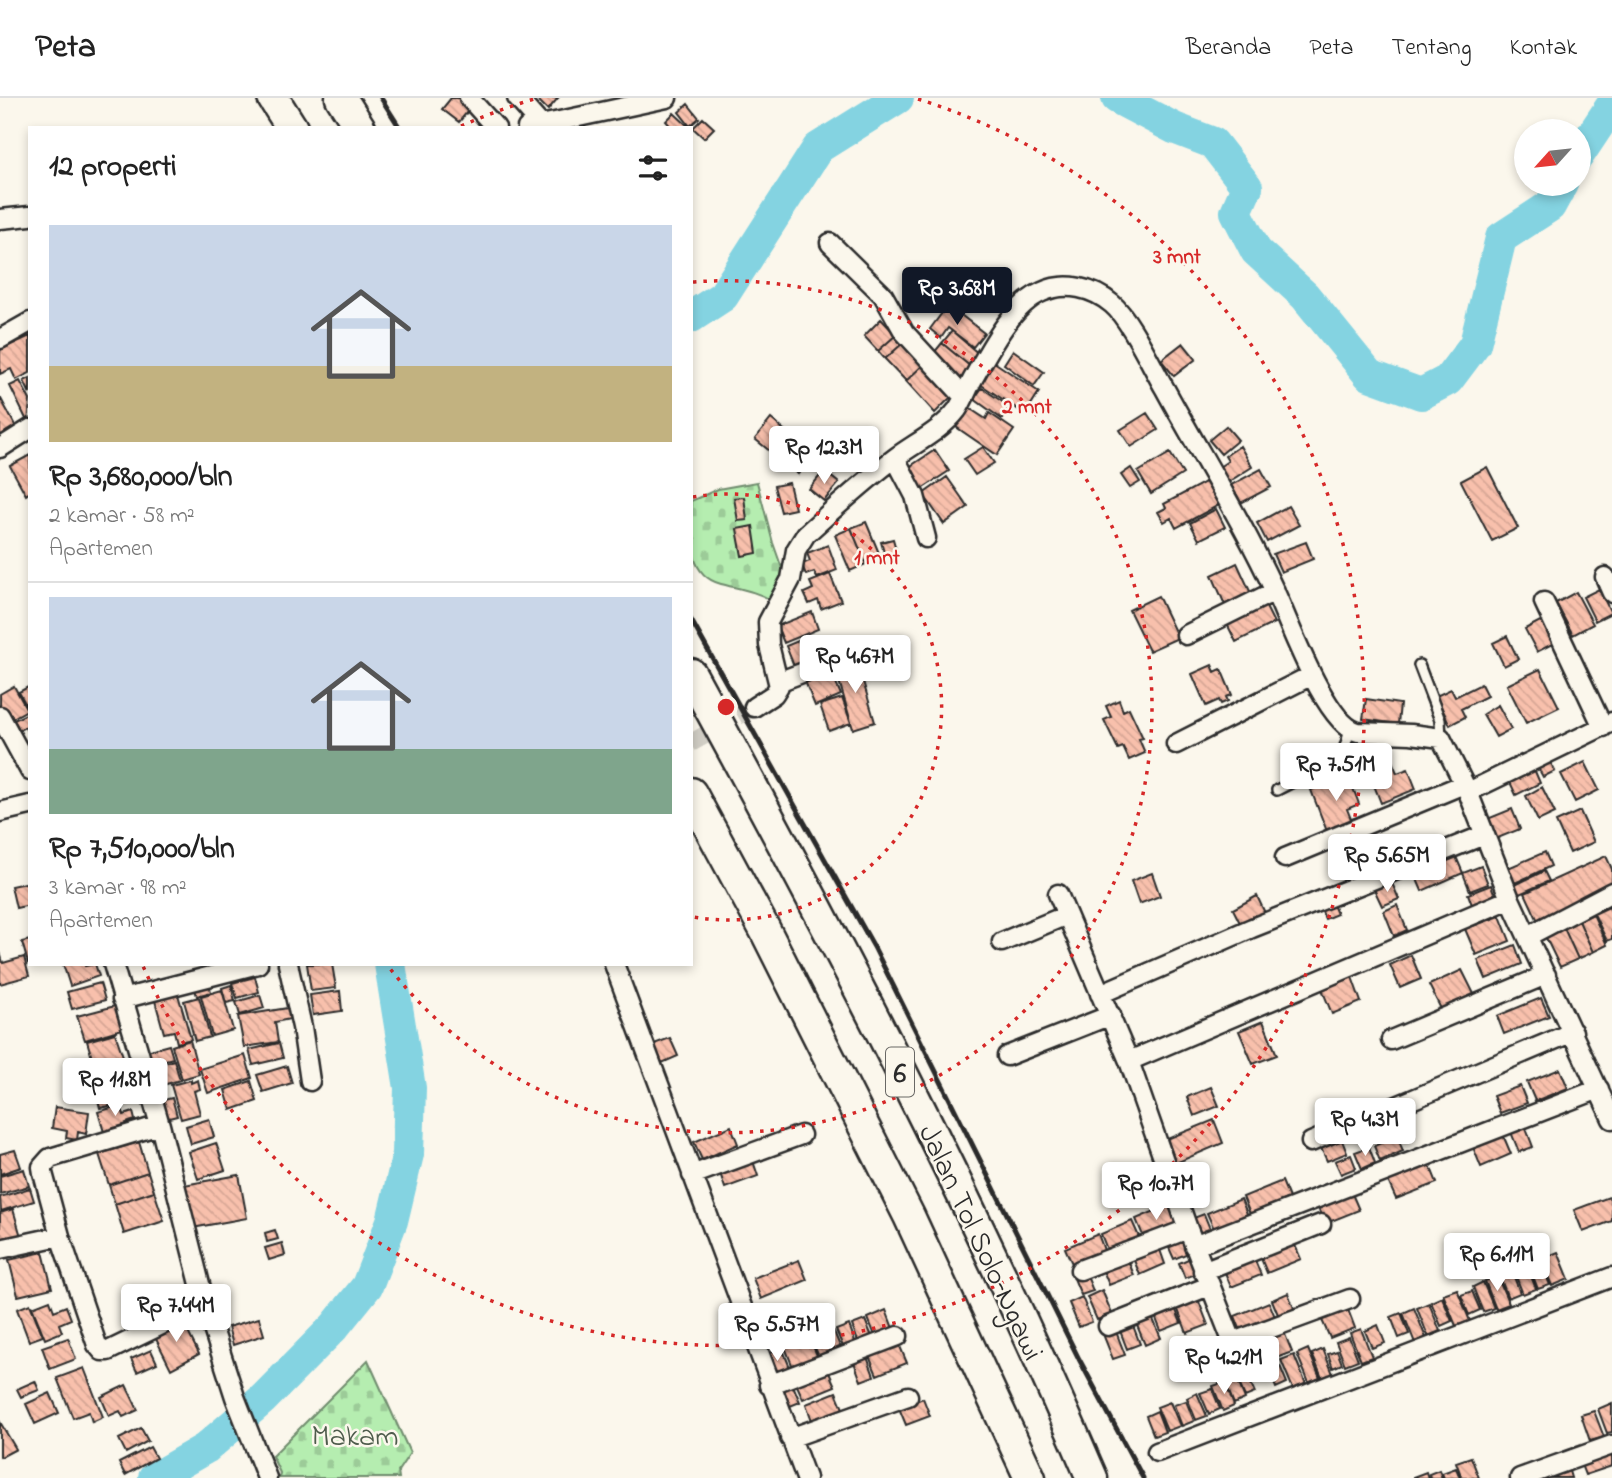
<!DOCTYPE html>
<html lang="id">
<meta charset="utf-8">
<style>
body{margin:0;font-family:"Indie Flower",sans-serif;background:#f2f2f2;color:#222;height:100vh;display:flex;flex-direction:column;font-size:26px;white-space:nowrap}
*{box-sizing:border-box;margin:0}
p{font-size:23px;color:#767676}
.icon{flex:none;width:38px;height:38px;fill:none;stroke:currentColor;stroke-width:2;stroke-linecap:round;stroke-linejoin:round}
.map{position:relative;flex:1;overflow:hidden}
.side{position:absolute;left:28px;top:28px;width:665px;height:840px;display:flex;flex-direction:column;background:#fff;border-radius:0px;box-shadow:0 4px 10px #0003}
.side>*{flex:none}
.needle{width:46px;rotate:243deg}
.fabs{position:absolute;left:1514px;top:21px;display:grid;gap:14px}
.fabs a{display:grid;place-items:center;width:77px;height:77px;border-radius:50%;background:#fff;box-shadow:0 4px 10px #0003;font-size:35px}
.price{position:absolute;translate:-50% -60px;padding:0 16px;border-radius:7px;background:#fff;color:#222;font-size:23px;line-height:46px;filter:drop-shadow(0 2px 4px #0008)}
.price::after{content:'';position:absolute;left:50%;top:42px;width:21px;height:16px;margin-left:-10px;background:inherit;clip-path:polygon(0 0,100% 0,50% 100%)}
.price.selected{background:#111827;color:#fff}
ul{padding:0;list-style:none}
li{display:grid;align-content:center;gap:14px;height:371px;padding:0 21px}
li+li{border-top:2px solid #e0e0e0}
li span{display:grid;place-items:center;height:217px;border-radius:0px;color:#555}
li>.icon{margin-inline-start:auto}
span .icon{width:126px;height:126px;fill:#fffc;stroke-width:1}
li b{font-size:30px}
h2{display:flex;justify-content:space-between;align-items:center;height:84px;padding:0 21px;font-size:30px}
header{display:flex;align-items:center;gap:42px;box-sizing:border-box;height:98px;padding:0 35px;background:#fff;border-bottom:2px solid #e0e0e0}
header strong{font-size:33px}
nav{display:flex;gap:38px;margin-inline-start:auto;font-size:24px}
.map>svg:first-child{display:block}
</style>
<header>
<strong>Peta</strong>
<nav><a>Beranda</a><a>Peta</a><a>Tentang</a><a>Kontak</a></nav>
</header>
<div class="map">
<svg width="1612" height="1380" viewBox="0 0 1612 1380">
<defs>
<pattern id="cemetery-stones" width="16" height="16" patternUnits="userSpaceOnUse" patternTransform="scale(1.75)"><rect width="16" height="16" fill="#b5edb0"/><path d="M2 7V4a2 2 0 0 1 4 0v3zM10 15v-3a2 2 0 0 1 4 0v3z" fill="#9ccb98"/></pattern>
<pattern id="building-back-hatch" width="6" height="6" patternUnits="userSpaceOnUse" patternTransform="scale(1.75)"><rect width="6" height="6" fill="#f8c0ac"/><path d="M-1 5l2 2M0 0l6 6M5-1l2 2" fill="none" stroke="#d5a594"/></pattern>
</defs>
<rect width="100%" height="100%" fill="#fbf7ec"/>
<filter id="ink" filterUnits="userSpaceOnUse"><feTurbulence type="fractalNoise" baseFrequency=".0143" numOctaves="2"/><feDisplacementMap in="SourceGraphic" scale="14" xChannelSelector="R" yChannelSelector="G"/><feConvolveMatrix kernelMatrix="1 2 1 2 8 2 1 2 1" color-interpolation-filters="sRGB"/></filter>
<g filter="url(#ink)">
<path fill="url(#cemetery-stones)" stroke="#708c6e" stroke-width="2" d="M757 384 773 445 785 479 773 503C756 493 740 491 721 486 685 477 691 433 691 403L718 391Z
M368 1262 410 1355 398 1373 399 1380H279L280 1375 272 1358Z"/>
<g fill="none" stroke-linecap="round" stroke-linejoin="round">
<path stroke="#84d3e1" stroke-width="32" d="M1117 0 1174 30 1213 45 1247 89 1236 114 1256 153 1305 198 1369 277 1421 296 1448 282 1475 246 1501 140 1550 108 1562 86
M1578 58 1612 7
M691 219 723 198 818 50 898 0
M154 1380 206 1350 263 1301 334 1229 367 1188 392 1123 408 1056 410 990 390 866"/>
</g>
<path fill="url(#building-back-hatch)" stroke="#2b2b2b" stroke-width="2" d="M451 0H463L472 8 459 24 442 11Z
M536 0H558L548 12Z
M688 6 699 20 690 28 679 14Z
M674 15 690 30H672L666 23Z
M703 20 714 30 704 40 693 30Z
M948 207 984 235 973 249 948 230 941 240 930 231Z
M881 221 896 237 878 253 864 238Z
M952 233 980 257 971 269 942 245Z
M896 237 903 245 885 261 878 253Z
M30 238V275L16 282 11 271 0 276V252Z
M903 245 923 267 906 283 885 261Z
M942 245 971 269 958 284 929 261Z
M1183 245 1196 261 1174 278 1161 262Z
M1013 252 1044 274 1034 288 1004 266Z
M991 262 1039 294 1025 316 977 284Z
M923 267 952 298 935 315 906 283Z
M30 280V296L24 283Z
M20 283 30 302 28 325 10 288Z
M982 290 1010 309 1002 321 974 301Z
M0 299 18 333 0 342Z
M969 310 986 321 989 315 1014 332 997 357 956 329Z
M1147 315 1158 332 1131 349 1120 332Z
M771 321 814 357 798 376 755 341Z
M1226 328 1238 342 1221 356 1209 342Z
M1240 348 1252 369 1222 388 1213 373 1228 363 1225 358Z
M983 349 994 365 975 377 964 361Z
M935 352 949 373 917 394 903 373Z
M1170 355 1183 376 1151 396 1138 374Z
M30 357V394L26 397 10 368Z
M1487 369 1518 430 1492 443 1461 383Z
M1131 370 1140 384 1130 390 1121 377Z
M1261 371 1271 389 1241 405 1237 397 1231 401 1227 394 1233 390 1231 387Z
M824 373 839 385 824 403 809 391Z
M947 379 968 409 944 426 923 396Z
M1207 383 1219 407 1176 430 1171 420 1164 424 1158 414 1166 410 1164 406Z
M789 385 795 411 781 414 774 388Z
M744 399 747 422 738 423 734 400Z
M1288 408 1299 427 1267 444 1257 425Z
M1216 411 1225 429 1199 442 1190 425Z
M866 424 881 460 866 466 851 430Z
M753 428 757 455 742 458 737 431Z
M851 430 866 466 850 473 835 437Z
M893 441 897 455 885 458 881 444Z
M1306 444 1313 461 1281 474 1273 456Z
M828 447 837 472 817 480 814 474 806 477 802 466 810 463 807 455Z
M1237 465 1254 502 1228 514 1212 477Z
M830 476 841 503 821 511 818 502 809 506 804 495 813 491 810 484Z
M1599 491 1611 515 1595 523 1583 499Z
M1576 494 1593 526 1573 537 1556 505Z
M1158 498 1178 540 1149 553 1129 512Z
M1265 507 1274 525 1236 544 1227 526Z
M812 514 818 531 784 545 777 528Z
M1544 521 1556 544 1537 554 1525 531Z
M810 538 820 564 796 573 786 548Z
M1507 538 1518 561 1504 568 1493 545Z
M857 563 875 624 853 631 835 569Z
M828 566 841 597 815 608 802 576Z
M1212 567 1215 574 1221 571 1232 597 1226 599 1228 603 1221 606 1219 602 1206 608 1192 576Z
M1540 571 1559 609 1526 625 1507 587Z
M1481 586 1487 598 1461 611 1465 619 1450 627 1436 598 1451 591 1455 599Z
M14 588 27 612 9 622 0 607V596Z
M30 588V607L27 609 19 594Z
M842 600 851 625 829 633 820 607Z
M1366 601 1400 606 1398 626 1363 621Z
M1119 602 1123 613 1129 610 1143 640 1139 641 1145 655 1129 662 1123 649 1118 651 1104 622 1111 619 1106 608Z
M1498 607 1511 631 1496 639 1483 616Z
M30 614V634L28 635 25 629 19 632 14 622Z
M1548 660 1555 673 1543 679 1536 666Z
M1392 663 1397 675 1408 671 1416 691 1381 705 1368 672Z
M1585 664 1599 692 1575 704 1561 676Z
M1534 671 1540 685 1516 697 1509 682Z
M1348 677 1359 706 1347 711 1353 726 1328 736 1311 692Z
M1542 689 1555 715 1538 723 1526 698Z
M1512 711 1520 731 1493 742 1485 722Z
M1580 713 1594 744 1570 755 1556 724Z
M1393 743 1400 761 1372 772 1365 754Z
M1454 754 1463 775 1422 793 1413 772Z
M1545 754 1551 768 1515 785 1508 770Z
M1606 758 1612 771V790L1538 823 1525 795Z
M1481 768 1488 786 1470 793 1463 775Z
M1544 773 1549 783 1517 797 1513 788Z
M1152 775 1160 798 1139 806 1131 783Z
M1391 783 1399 801 1382 808 1374 791Z
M30 784V807L16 810 11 788Z
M1491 787 1497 803 1474 812 1468 796Z
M1257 798 1265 815 1241 827 1233 811Z
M1332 804 1337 816 1325 821 1320 809Z
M1397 807 1407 832 1394 838 1384 813Z
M1609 809 1612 815V841L1607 843 1594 816Z
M1593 816 1607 847 1593 854 1579 823Z
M1500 818 1510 843 1476 857 1465 831Z
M1579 823 1593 854 1578 861 1564 830Z
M1564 830 1578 861 1560 869 1545 838Z
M30 842V864L28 865 22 844Z
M1515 847 1522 866 1486 881 1478 862Z
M0 854 3 865 24 859 29 878 0 886Z
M1411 857 1421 881 1400 890 1390 867Z
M63 866H84L85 868 95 866 99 878 70 888Z
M307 866H332L336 890 311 893Z
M1462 872 1475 898 1442 913 1429 887Z
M255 879 259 894 237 900 232 885Z
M1352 879 1361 904 1332 916 1322 891Z
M209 884 211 894 197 898 194 888Z
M100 885 105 902 72 911 67 894Z
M231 887 235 903 226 905 222 890Z
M222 892 233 932 212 938 201 898Z
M177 893 191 941 177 945 174 933 164 935 154 899Z
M340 893 342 913 313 917 310 897Z
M260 897 264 910 240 917 236 904Z
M199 899 210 939 195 943 184 903Z
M1541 900 1549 918 1504 936 1497 918Z
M115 908 122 931 85 942 77 918Z
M288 910 290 921 275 924 278 944 244 949 238 918Z
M1263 923 1277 957 1253 966 1239 933Z
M115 935 124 961 95 970 87 943Z
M670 940 678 958 662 965 654 946Z
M190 942 199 976 182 981 172 948Z
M279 945 283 960 253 967 249 952Z
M169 947 173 960 147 967 143 954Z
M245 957 252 980 208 995 200 971Z
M174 962 180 982 163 987 157 967Z
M123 967 128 986 98 995 92 976Z
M287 968 292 985 263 994 257 977Z
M89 971 96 995 84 998 77 975Z
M1560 971 1568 990 1535 1003 1527 984Z
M191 982V985L198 982 200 991 194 993 200 1016 181 1021 171 987Z
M251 983 257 1003 231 1012 225 992Z
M1520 988 1527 1005 1500 1015 1493 998Z
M1211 989 1219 1008 1194 1018 1187 999Z
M126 992 129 1004 100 1010 97 998Z
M172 1000 177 1018 161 1022 156 1004Z
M121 1007 124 1017 133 1014 135 1022 126 1025 127 1027 104 1034 98 1014Z
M55 1009 89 1014 86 1036 78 1034 77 1042 66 1040 67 1033 52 1030Z
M209 1021 214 1039 191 1046 186 1028Z
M1214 1022 1223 1045 1176 1065 1167 1041Z
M731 1028 738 1046 702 1062 694 1044Z
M1525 1028 1533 1049 1519 1054 1511 1034Z
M1503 1037 1511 1056 1481 1069 1473 1049Z
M1397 1038 1403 1053 1380 1063 1374 1048Z
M1341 1040 1347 1055 1327 1063 1320 1048Z
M139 1044 148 1074 109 1087 99 1056Z
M216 1045 225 1072 198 1081 189 1054Z
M1369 1049 1375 1065 1362 1071 1355 1054Z
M15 1052 21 1069 0 1076V1056Z
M751 1057 758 1078 725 1090 718 1069Z
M1351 1057 1356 1070 1341 1076 1335 1063Z
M1429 1065 1437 1085 1396 1101 1387 1081Z
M24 1071 29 1088 0 1096V1078Z
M148 1074 154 1093 115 1106 109 1087Z
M239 1077 247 1120 192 1130 184 1087Z
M1282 1083 1289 1100 1250 1116 1243 1099Z
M30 1090 34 1103 1 1113 0 1099Z
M1350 1091 1359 1112 1324 1126 1316 1104Z
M154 1093 164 1123 124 1136 115 1106Z
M1609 1099 1612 1107V1123L1583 1134 1574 1112Z
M1241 1101 1248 1118 1214 1131 1207 1115Z
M1169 1107 1177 1126 1144 1140 1136 1121Z
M13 1111 22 1142 4 1148 0 1135V1115Z
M1204 1116 1210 1131 1197 1137 1191 1121Z
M1132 1123 1140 1141 1108 1154 1101 1136Z
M275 1132 278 1141 267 1144 265 1135Z
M1186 1135 1193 1153 1174 1161 1166 1143Z
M1098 1136 1105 1155 1073 1168 1065 1150Z
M282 1145 285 1157 269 1162 265 1150Z
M1294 1145 1301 1161 1267 1175 1260 1158Z
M1159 1149 1165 1166 1140 1177 1133 1160Z
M43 1154 52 1190 18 1198 9 1162Z
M1558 1154 1569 1181 1552 1188 1541 1161Z
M1195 1158 1201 1174 1185 1180 1179 1165Z
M1127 1160 1134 1177 1109 1187 1102 1170Z
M1254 1160 1261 1177 1231 1189 1224 1172Z
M1539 1161 1550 1187 1538 1191 1528 1165Z
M799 1162 807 1182 761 1201 753 1180Z
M1526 1166 1536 1191 1523 1196 1513 1171Z
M1511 1171 1520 1195 1508 1200 1499 1176Z
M1085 1173 1093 1193 1081 1197 1073 1178Z
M1497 1178 1509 1206 1496 1211 1485 1183Z
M1483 1184 1494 1210 1483 1214 1473 1189Z
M1457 1191 1470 1223 1456 1228 1443 1196Z
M1102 1192 1112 1216 1097 1222 1087 1199Z
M1472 1193 1480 1212 1469 1217 1461 1197Z
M1288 1195 1297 1218 1281 1224 1272 1202Z
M1082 1199 1092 1224 1079 1229 1069 1205Z
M1442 1199 1452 1223 1441 1228 1431 1204Z
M1198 1201 1208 1227 1187 1235 1177 1209Z
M50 1202 54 1213 66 1208 71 1221 59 1226 62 1234 45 1241 32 1209Z
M1269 1204 1277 1224 1243 1238 1235 1218Z
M1429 1205 1440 1233 1428 1238 1417 1210Z
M30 1206 43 1238 29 1243 17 1211Z
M1347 1209 1355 1230 1330 1240 1321 1220Z
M1175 1210 1181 1225 1161 1233 1155 1218Z
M1414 1210 1426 1240 1415 1245 1403 1215Z
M886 1212 894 1233 876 1240 868 1220Z
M1401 1215 1409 1236 1399 1240 1391 1219Z
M1152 1219 1161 1240 1145 1247 1136 1225Z
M259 1220 264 1237 233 1247 228 1229Z
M182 1222 199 1256 171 1271 154 1237Z
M865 1222 873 1241 859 1246 852 1227Z
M1132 1225 1140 1246 1127 1251 1119 1230Z
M849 1227 856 1246 844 1251 836 1232Z
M1378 1227 1385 1245 1372 1250 1365 1233Z
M1115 1231 1125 1257 1113 1261 1103 1236Z
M1361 1231 1372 1259 1361 1263 1350 1235Z
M834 1234 842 1253 834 1256 827 1237Z
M1284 1234 1292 1254 1255 1268 1248 1249Z
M824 1238 831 1256 820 1261 812 1243Z
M809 1239 819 1262 794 1272 785 1249Z
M1349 1239 1358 1262 1345 1267 1336 1244Z
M68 1240 76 1261 50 1271 42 1249Z
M899 1246 907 1265 877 1277 869 1258Z
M782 1250 791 1272 772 1280 763 1258Z
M1308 1251 1320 1280 1309 1285 1297 1256Z
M1323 1251 1333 1276 1322 1280 1312 1256Z
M151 1252 157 1265 137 1274 131 1261Z
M1337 1253 1342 1266 1333 1270 1328 1256Z
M1294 1257 1306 1286 1293 1291 1281 1262Z
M867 1259 874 1278 861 1283 854 1264Z
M1280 1268 1287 1285 1276 1290 1269 1273Z
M84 1270 103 1319 92 1324 89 1314 73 1320 57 1280Z
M827 1270 835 1288 803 1301 795 1283Z
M1237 1281 1245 1301 1234 1306 1226 1286Z
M1249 1281 1255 1295 1245 1299 1239 1285Z
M35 1283 39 1292 21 1299 17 1291Z
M1225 1284 1234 1308 1223 1313 1213 1288Z
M792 1285 800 1304 783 1311 775 1292Z
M126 1287 138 1312 123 1319 120 1313 109 1318 101 1299Z
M1212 1291 1220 1311 1209 1316 1200 1295Z
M836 1294 844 1313 813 1325 806 1306Z
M50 1295 59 1315 35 1326 26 1306Z
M1197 1295 1207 1318 1196 1322 1187 1300Z
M923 1300 930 1318 906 1327 899 1310Z
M1186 1303 1194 1323 1182 1328 1174 1307Z
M1170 1304 1180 1328 1167 1333 1157 1309Z
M1612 1305V1334L1607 1335 1598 1311Z
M1157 1313 1165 1334 1154 1338 1146 1318Z
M1594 1313 1604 1339 1590 1343 1581 1317Z
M0 1324 16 1351 1 1359 0 1358Z
M141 1330 148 1343 126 1355 119 1341Z
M150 1349 156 1360 125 1377 119 1365Z
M1612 1352V1368L1585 1377 1580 1364Z
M1471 1359 1479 1380H1462L1456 1364Z
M1567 1366 1571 1380H1548L1546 1374Z
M1456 1370 1460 1380H1444L1442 1375Z
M1439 1372 1442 1380H1430L1429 1376Z
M1426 1374 1428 1380H1413V1379Z"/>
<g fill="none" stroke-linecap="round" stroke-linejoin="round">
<path stroke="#d1cec5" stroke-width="18" stroke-dasharray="18 9" stroke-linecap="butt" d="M691 645 754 609"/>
<g stroke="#2b2b2b" stroke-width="14">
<path id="lane" d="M1419 567 1440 622 1441 640
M1277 692 1328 666 1344 652 1350 632"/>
</g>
<g stroke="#2b2b2b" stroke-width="23">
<path id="street" d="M469 0 496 30
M517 0 541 27
M527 30 667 0
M0 121 30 118
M830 145 883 197 904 234 964 299
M0 241 30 224
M0 350 30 331
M895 360 915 398 926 440
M1605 479 1612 495
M1544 504 1603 629
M1186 537 1275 493
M778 584 849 557
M754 609 774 596 779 588 769 547 768 524 791 481 796 452 806 436C835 410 864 383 895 360 915 345 941 333 957 312 964 302 968 289 974 279 990 251 1012 207 1042 194 1066 183 1093 190 1112 206 1130 221 1152 269 1165 291 1202 359 1244 426 1276 496 1290 526 1326 627 1358 634L1411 636 1441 640 1468 694 1510 801 1612 1021
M0 618 30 673
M1176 646 1312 577
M1468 694 1612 624
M0 714 30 707
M1285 760 1464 686
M1058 796 1129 963
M1528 838 1612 794
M1002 844 1067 817
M113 866 160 1027 205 1206 235 1299 267 1380
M288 866 302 929 310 983
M614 866 806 1380
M1100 896 1252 830 1484 737
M122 901 258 866
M1391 942 1546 877
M1007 958 1111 917
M160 1027 50 1060 42 1069 43 1075 60 1138 97 1247 102 1253H108L205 1206
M1311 1044 1573 934
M692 1077 801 1037
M1194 1148 1599 991
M0 1151 60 1138
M1080 1172 1188 1131
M1203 1173 1321 1126
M1108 1228 1209 1188
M1233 1244 1350 1201
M1244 1273 1188 1131 1129 963 1510 801
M769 1287 898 1238
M790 1340 908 1298
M1157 1354 1612 1179
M1520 1380 1612 1347"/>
</g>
<g stroke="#2b2b2b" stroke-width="35">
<path id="highway" d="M273 0 292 30
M341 0 360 30
M691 576C835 839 974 1105 1092 1380
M691 695 765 832 909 1118 1030 1380"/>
</g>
<use href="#lane" stroke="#fbf7ec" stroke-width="9"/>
<use href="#street" stroke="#fbf7ec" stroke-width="18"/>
<use href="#highway" stroke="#fbf7ec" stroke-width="30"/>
<path stroke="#2b2b2b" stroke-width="5" d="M381 0 400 30
M691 522 874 849 1079 1261 1143 1380"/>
</g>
</g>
<g fill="none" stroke="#d62828" stroke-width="3.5" stroke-dasharray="3.5 7">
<path d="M693 399A213 213 0 1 1 693 819"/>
<path d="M693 184A426 426 0 1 1 388 868"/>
<path d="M461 28A638 638 0 0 1 534 1M918 1A638 638 0 1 1 143 868"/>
</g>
<g text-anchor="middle" stroke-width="5" stroke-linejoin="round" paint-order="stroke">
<rect fill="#fbf7ec" stroke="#696865" stroke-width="2" x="886" y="949.5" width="28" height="49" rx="5"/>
<g font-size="28" font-weight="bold" fill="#2b2b2b">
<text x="900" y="984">6</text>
</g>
<g font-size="30" fill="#2b2b2b" stroke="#fbf7ec">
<text transform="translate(982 1144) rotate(65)" y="10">Jalan Tol Solo–Ngawi</text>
</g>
<g font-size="30" fill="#4e5c4c" stroke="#fbf7ec">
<text x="355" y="1347">Makam</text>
</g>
</g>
<circle cx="726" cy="609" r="10" fill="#d62828" stroke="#fbf7ec" stroke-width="3.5"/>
<g font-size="21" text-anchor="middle" font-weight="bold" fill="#d62828" stroke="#fbf7ec" stroke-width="5" stroke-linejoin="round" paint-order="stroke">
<text x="1177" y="165">3 mnt</text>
<text x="1027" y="315">2 mnt</text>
<text x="877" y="466">1 mnt</text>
</g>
</svg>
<div class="fabs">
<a><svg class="needle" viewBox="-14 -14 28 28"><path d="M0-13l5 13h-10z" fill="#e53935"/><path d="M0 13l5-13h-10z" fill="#767676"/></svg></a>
</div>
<b class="price selected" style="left:957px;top:229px">Rp 3.68M</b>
<b class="price" style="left:824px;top:388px">Rp 12.3M</b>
<b class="price" style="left:855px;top:597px">Rp 4.67M</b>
<b class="price" style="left:1336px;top:705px">Rp 7.51M</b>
<b class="price" style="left:1387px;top:796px">Rp 5.65M</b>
<b class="price" style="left:115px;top:1020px">Rp 11.8M</b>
<b class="price" style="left:1365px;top:1060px">Rp 4.3M</b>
<b class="price" style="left:1156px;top:1124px">Rp 10.7M</b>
<b class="price" style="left:1497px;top:1195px">Rp 6.11M</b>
<b class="price" style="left:176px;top:1246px">Rp 7.44M</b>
<b class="price" style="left:777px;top:1265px">Rp 5.57M</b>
<b class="price" style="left:1224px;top:1298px">Rp 4.21M</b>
<section class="side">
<h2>12 properti<svg class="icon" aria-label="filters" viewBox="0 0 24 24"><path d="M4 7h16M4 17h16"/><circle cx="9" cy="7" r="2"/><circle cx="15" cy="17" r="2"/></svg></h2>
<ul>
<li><span style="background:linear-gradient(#c9d6e8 65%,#c2b280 0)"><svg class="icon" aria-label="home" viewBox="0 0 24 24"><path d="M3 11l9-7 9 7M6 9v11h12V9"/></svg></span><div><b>Rp 3,680,000/bln</b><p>2 kamar · 58 m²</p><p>Apartemen</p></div></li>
<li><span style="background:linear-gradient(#c9d6e8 70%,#7fa58c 0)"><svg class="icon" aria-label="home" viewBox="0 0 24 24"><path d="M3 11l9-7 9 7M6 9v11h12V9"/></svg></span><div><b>Rp 7,510,000/bln</b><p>3 kamar · 98 m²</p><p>Apartemen</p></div></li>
</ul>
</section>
</div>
